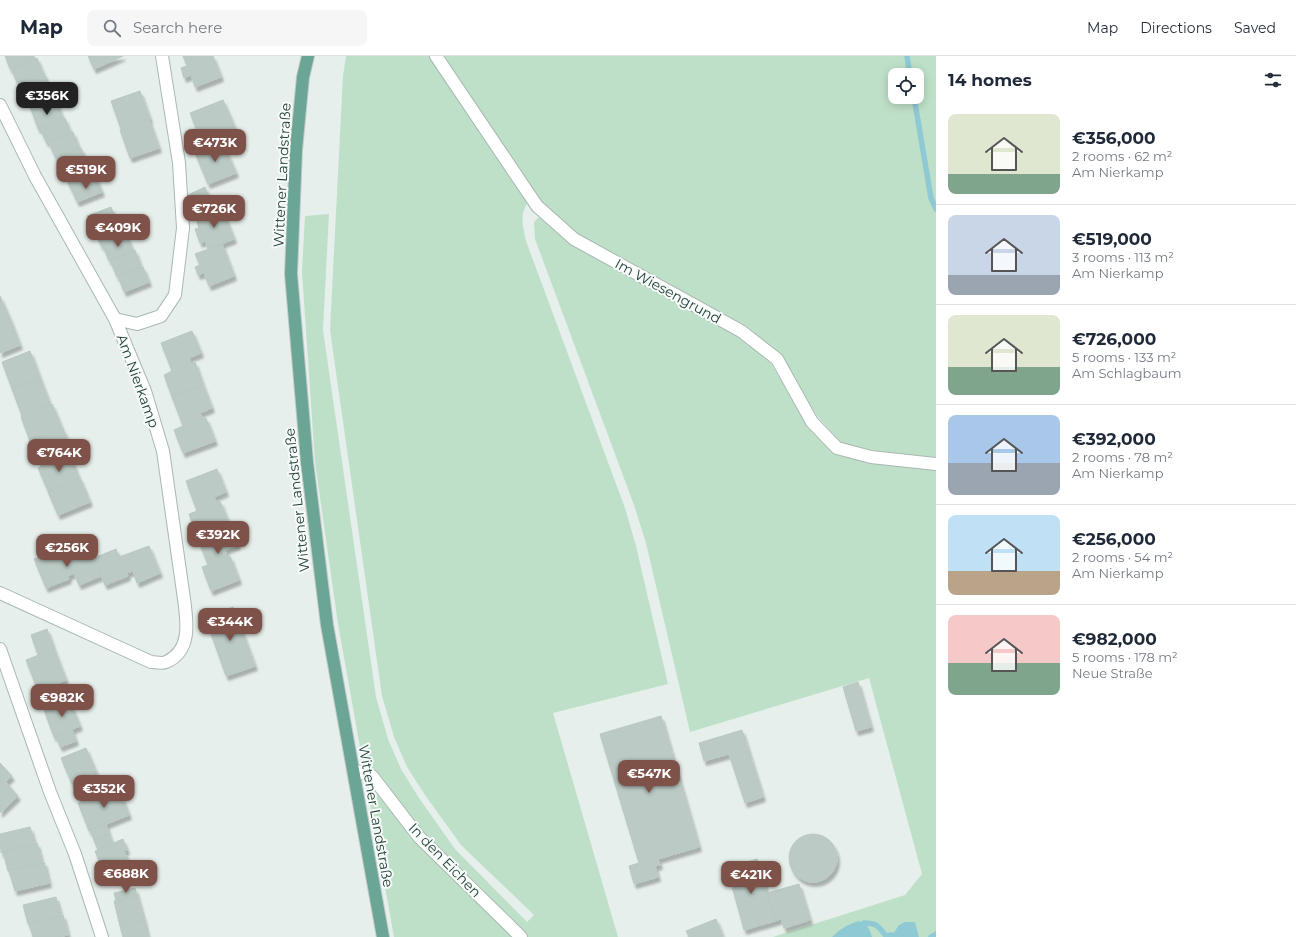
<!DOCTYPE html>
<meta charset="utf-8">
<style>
body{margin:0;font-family:Montserrat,sans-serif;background:#f6f6f7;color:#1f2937;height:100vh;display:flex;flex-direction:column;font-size:15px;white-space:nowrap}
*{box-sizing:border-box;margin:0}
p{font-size:13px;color:#747a83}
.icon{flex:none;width:22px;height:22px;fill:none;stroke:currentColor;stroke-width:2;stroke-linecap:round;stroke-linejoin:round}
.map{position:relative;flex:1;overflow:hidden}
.details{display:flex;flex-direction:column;background:#fff;width:360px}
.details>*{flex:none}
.controls{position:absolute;left:888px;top:12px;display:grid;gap:8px}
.controls a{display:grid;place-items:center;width:36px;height:36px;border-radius:8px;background:#fff;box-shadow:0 2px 10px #0003;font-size:20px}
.price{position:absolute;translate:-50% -34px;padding:0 9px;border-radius:8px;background:#7f5249;color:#fff;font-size:13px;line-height:26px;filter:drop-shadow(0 1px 2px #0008)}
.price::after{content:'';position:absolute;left:50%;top:24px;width:12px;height:9px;margin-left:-6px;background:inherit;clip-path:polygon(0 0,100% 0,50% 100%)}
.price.selected{background:#222;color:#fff}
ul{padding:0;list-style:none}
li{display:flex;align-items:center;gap:12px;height:100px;padding:0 12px}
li+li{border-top:1px solid #e0e1e3}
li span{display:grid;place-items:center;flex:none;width:112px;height:80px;border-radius:8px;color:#555}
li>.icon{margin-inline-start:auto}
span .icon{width:48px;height:48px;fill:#fffc;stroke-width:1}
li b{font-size:17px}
h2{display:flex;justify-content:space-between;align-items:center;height:48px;padding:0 12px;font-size:17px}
header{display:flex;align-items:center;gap:24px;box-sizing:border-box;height:56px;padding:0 20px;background:#fff;border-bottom:1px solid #e0e1e3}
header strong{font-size:19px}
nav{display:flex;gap:22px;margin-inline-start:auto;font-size:14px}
.search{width:280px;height:36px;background:#f6f6f7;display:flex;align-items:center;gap:10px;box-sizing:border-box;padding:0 14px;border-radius:8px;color:#747a83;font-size:15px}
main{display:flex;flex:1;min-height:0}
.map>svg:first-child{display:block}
</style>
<header>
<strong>Map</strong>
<div class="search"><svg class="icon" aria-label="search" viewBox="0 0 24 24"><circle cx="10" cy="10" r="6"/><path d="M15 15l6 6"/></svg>Search here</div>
<nav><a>Map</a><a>Directions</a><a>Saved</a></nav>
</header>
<main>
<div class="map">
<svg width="936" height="881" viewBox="0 0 936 881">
<defs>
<filter id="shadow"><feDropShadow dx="2.5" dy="4.5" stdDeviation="1" flood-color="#0004"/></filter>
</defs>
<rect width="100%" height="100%" fill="#e6efeb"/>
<path fill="#bfe0c8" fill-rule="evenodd" d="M346 0H430L528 146C519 159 523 170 526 185L625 452 636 490 668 628 553 657 618 881H394L338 568 315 406 302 216 305 160 329 158 323 274 376 641 388 683 401 713 419 742 455 793 527 866 534 859 461 789 425 739 407 711 394 681 382 640 330 274 343 20Z
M441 0H936V402L871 394 841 387 818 361 780 301 745 269 577 179 539 147ZM895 19H917V41H895Z
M539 161 570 188 737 279 770 306 808 370 834 396 936 413V881H773L905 839 922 818 869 622 690 676 646 487 634 449 535 183 534 166Z"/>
<path fill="#8ec9d4" d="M859 865C867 868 870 873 872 881H832C840 873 848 868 859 865Z
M905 866H915L919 881H891L899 869Z"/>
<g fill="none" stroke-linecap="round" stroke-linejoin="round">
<path stroke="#8ec9d4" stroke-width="5.5" d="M907 0 910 19
M914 41 931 142 936 153
M864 867C877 867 878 870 886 880L892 879
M931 881 936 878"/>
</g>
<path fill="#bbcac4" stroke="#b8c9c2" filter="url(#shadow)" d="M5 0H34L35 3 10 13Z
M88 0H123L94 13Z
M183 0H213L221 21 195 31 191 19 184 22 181 12 187 10Z
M37 2 43 17 17 27 11 12Z
M44 17 49 32 25 41 19 26Z
M51 31 57 47 32 56 26 41Z
M140 35 150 63 121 73 111 45Z
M223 44 238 79 204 93 190 57Z
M57 47 63 63 38 73 32 56Z
M65 62 71 77 46 86 40 72Z
M149 64 159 92 130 102 120 74Z
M73 76 79 92 55 101 48 85Z
M222 85 236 117 208 128 195 97Z
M81 92 87 107 63 117 56 101Z
M88 107 95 122 70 132 64 116Z
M96 122 102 136 77 146 71 132Z
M205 131 209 141 192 149 188 139Z
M111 151 117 166 94 175 87 160Z
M222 152 234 183 208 193 205 185 200 187 195 173 199 172 196 162Z
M119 165 126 181 101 190 95 175Z
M127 180 133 195 109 205 103 190Z
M222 188 234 220 209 230 204 217 198 219 195 211 200 209 195 198Z
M135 194 141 211 117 221 110 204Z
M143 211 149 226 124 236 118 220Z
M0 240 10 263 0 267Z
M10 263 20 289 0 297V268Z
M192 275 201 297 189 302 191 307 195 306 203 329 172 341 164 319 172 315 161 287Z
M30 295 40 322 12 333 2 306Z
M40 322 50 348 22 360 12 333Z
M203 329 212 352 200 357 203 363 206 362 215 385 183 397 174 374 183 370 172 341Z
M52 348 62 372 30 385 21 361Z
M63 373 73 397 41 410 31 386Z
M70 399 79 422 48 435 38 412Z
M217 413 226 436 214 441 217 447 220 445 228 465 196 478 189 458 197 455 186 425Z
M80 422 90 446 58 459 48 436Z
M228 465 238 489 225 494 227 501 230 500 239 524 211 535 202 511 208 509 196 478Z
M149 490 160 517 137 527 133 515 127 517 128 520 105 529 94 502 116 493 119 501Z
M90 492 101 520 79 529 74 517 68 520 69 523 46 532 34 503 57 494 61 504Z
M233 551 255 610 226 620 205 561Z
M47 573 54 593 38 599 31 579Z
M54 593 66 624 38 635 26 604Z
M858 626 871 671 856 675 843 631Z
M69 644 80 670 54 681 44 654Z
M661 660 699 791 658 803 660 809 655 810 658 821 634 828 629 810 639 807 600 678Z
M72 674 76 685 60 691 56 680Z
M742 674 763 741 745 747 729 698 704 705 699 687Z
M86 692 97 718 72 728 61 702Z
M0 707 12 720 0 731Z
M90 720 93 729 76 736 73 727Z
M6 726 18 740 0 757V731Z
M118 731 129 759 89 775 78 747Z
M106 768 109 778 94 784 90 774Z
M30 771 35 788 1 797 0 778Z
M789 802a24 24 0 1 1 48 0a24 24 0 1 1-48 0Z
M109 778 113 787 98 794 94 784Z
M123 783 127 794 124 795 131 812 106 822 95 795Z
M37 787 42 807 8 815 3 796Z
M757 803 775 865 744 874 727 812Z
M44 806 49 827 15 835 9 815Z
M799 828 810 864 784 872 781 863 775 865 767 837Z
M135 832 137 839 116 844 114 837Z
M137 839 144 864 120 870 114 845Z
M56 841 61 860 28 868 23 849Z
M63 859 68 879 57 881H33L29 868Z
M716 863 723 881H689L686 875Z
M144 864 148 881H123L120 870Z"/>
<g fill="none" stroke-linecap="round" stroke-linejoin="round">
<g stroke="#a8b8b2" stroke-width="14">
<path id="minor" d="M436 0 537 150 574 183 741 275 777 303 812 366 837 392 871 401 936 408
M0 49 35 120 115 263 145 335 163 395 184 543C187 565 192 595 166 606 162 608 155 606 151 606L0 537
M115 263 137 268 161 260 175 239 183 172 179 107 162 0
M0 593 50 736 75 798 102 881
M353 714 372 720 419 781 521 881"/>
</g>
<g stroke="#c2cac8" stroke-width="14">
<path id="major" d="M308 0 303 21 296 94 291 218 307 406 327 569 383 881"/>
</g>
<use href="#minor" stroke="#fff" stroke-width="12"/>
<use href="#major" stroke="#6aa596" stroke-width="12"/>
</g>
<g text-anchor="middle" stroke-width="4" stroke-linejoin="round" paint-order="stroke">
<g font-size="14" fill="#24423a" stroke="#f7fbf9">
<text transform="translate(282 119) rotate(-87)" y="5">Wittener Landstraße</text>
<text transform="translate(668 235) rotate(29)" y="5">Im Wiesengrund</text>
<text transform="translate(138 325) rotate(70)" y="5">Am Nierkamp</text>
<text transform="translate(297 444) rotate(-96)" y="5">Wittener Landstraße</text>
<text transform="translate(376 760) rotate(80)" y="5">Wittener Landstraße</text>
<text transform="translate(445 804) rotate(46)" y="5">In den Eichen</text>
</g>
</g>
</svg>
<div class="controls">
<a><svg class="icon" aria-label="locate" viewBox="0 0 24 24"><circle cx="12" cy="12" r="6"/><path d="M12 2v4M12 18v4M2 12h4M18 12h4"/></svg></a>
</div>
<b class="price selected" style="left:47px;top:60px">€356K</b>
<b class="price" style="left:215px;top:107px">€473K</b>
<b class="price" style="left:86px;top:134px">€519K</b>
<b class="price" style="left:214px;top:173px">€726K</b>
<b class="price" style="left:118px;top:192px">€409K</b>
<b class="price" style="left:59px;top:417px">€764K</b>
<b class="price" style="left:218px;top:499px">€392K</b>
<b class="price" style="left:67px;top:512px">€256K</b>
<b class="price" style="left:230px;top:586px">€344K</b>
<b class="price" style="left:62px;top:662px">€982K</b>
<b class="price" style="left:649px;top:738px">€547K</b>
<b class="price" style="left:104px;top:753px">€352K</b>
<b class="price" style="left:126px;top:838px">€688K</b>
<b class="price" style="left:751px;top:839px">€421K</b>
</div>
<section class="details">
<h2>14 homes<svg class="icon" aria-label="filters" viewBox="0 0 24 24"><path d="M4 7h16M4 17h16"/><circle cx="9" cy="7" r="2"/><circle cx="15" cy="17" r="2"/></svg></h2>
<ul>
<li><span style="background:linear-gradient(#dfe7d0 75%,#7fa58c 0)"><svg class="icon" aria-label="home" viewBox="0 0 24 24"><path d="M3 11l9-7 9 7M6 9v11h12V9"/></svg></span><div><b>€356,000</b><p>2 rooms · 62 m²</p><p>Am Nierkamp</p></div></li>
<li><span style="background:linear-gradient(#c9d6e8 75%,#9aa5b1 0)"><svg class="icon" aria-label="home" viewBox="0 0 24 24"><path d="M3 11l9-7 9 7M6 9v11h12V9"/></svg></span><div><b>€519,000</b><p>3 rooms · 113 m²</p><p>Am Nierkamp</p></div></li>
<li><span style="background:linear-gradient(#dfe7d0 65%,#7fa58c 0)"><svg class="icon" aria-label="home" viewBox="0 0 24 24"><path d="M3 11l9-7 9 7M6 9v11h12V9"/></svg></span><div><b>€726,000</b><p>5 rooms · 133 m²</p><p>Am Schlagbaum</p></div></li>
<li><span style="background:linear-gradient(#a9c7e8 60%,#9aa5b1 0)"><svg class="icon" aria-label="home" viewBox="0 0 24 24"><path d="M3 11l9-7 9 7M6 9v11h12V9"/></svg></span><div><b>€392,000</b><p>2 rooms · 78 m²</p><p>Am Nierkamp</p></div></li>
<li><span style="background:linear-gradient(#bfe0f5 70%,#b9a48a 0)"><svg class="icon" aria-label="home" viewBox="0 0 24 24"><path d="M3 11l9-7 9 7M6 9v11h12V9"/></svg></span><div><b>€256,000</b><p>2 rooms · 54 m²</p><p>Am Nierkamp</p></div></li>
<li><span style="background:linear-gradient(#f6c9c9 60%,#7fa58c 0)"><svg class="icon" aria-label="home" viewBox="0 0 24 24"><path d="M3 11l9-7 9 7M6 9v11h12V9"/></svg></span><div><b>€982,000</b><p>5 rooms · 178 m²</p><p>Neue Straße</p></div></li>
</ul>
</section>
</main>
